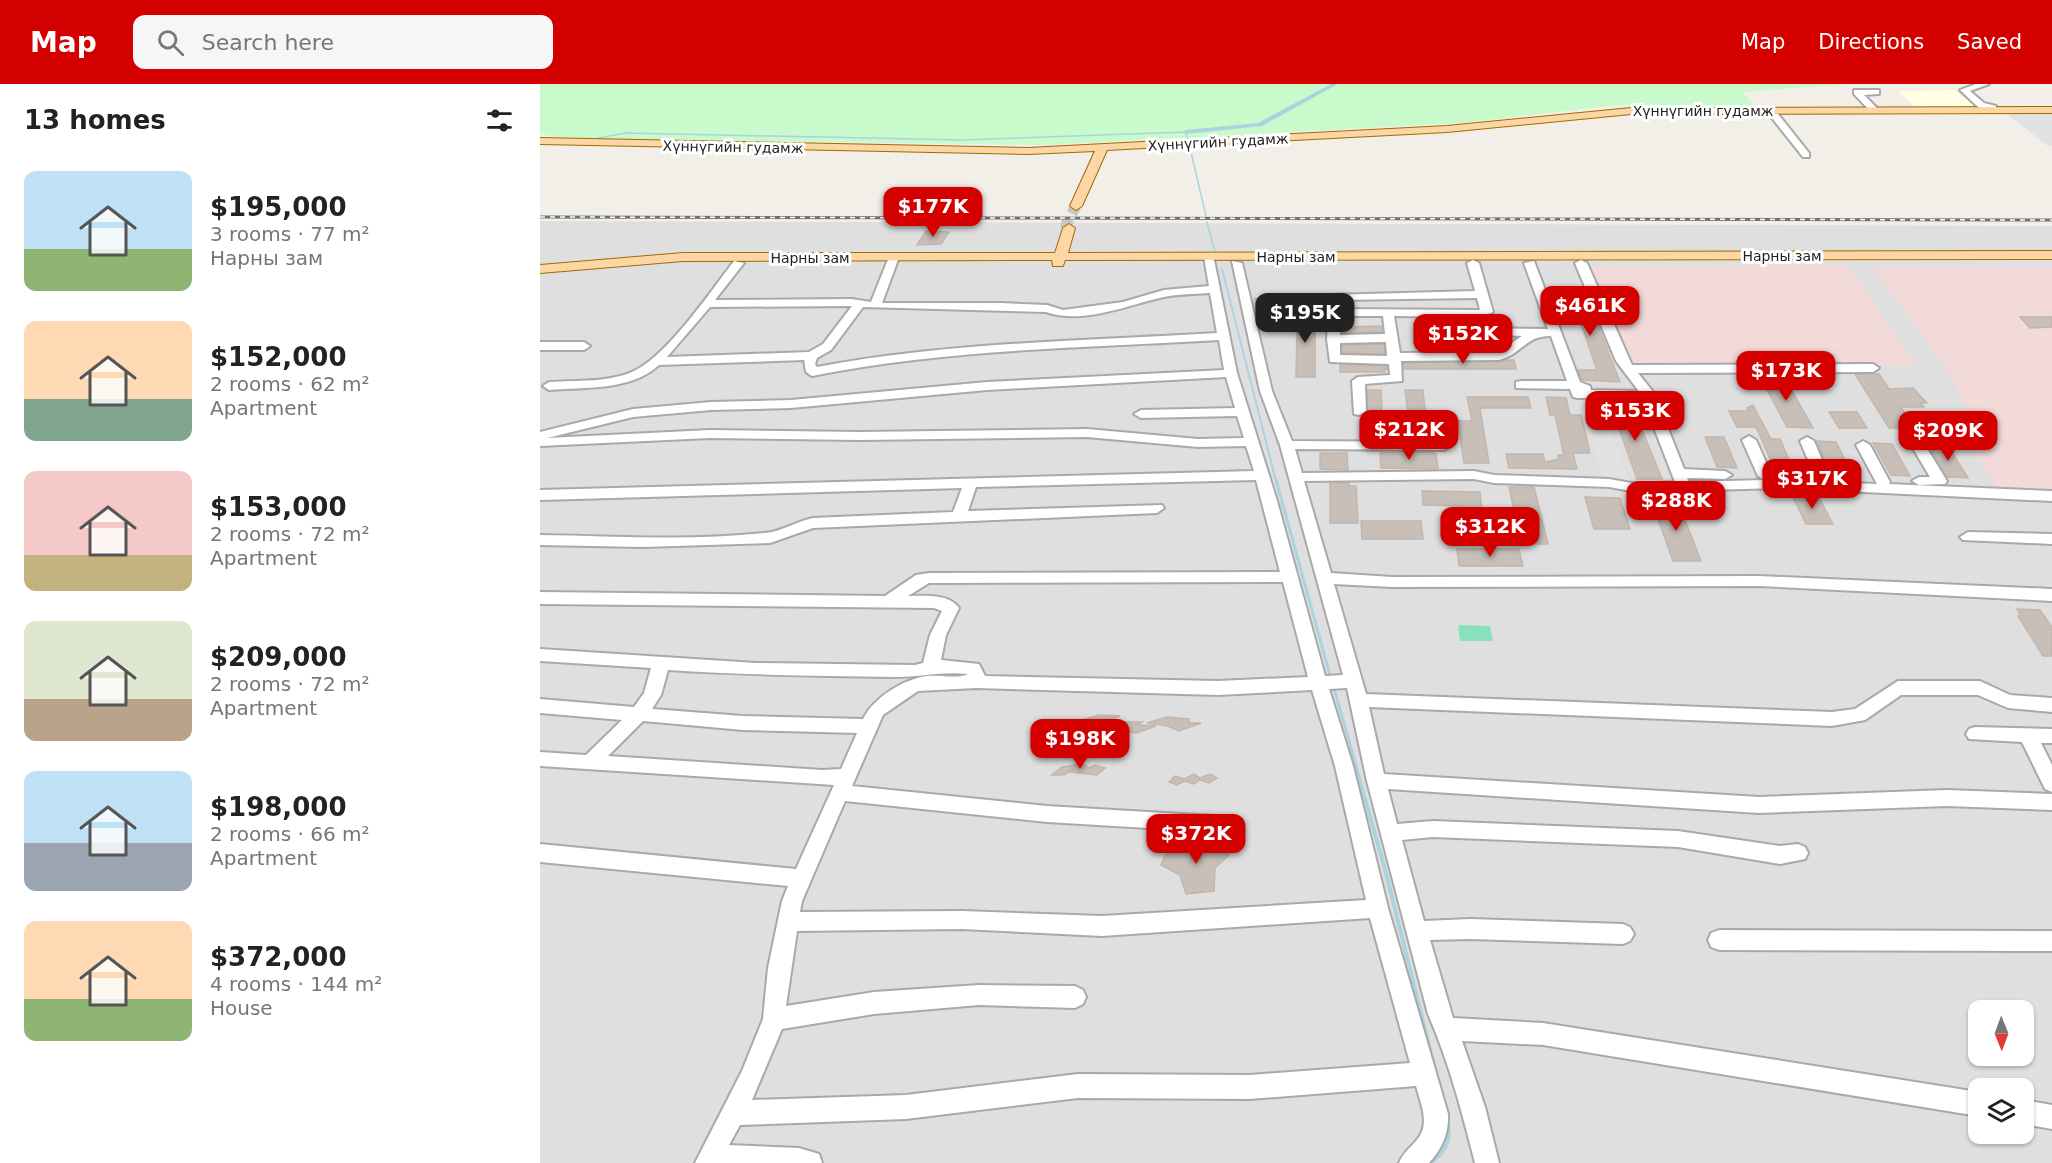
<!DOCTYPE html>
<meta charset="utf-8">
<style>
body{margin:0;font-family:"DejaVu Sans",sans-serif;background:#f6f6f6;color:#222;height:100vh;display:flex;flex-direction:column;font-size:22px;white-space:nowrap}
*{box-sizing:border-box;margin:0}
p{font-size:20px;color:#767676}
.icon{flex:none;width:33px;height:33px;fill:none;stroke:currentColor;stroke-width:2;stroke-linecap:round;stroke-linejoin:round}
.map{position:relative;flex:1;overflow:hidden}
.drawer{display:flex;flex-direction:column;background:#fff;width:540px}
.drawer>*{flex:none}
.needle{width:39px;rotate:179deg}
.buttons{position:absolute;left:1428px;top:916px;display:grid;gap:12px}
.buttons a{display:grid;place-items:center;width:66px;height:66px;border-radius:12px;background:#fff;box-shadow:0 2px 4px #0004;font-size:30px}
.price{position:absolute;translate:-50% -51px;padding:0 14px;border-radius:12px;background:#d40000;color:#fff;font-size:20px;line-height:39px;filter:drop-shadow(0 2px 3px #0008)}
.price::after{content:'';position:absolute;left:50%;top:36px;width:18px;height:14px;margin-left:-9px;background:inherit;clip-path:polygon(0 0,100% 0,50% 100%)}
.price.current{background:#222;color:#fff}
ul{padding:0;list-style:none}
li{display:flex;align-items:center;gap:18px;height:150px;padding:0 24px}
li span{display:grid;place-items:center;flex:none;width:168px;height:120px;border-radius:12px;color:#555}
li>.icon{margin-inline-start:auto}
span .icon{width:72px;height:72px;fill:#fffc;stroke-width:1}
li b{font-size:26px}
h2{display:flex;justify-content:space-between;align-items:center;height:72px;padding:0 24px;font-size:26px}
header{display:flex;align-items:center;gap:36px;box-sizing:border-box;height:84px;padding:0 30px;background:#d40000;color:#fff}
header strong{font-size:28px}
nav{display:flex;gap:33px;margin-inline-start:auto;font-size:21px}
.search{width:420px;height:54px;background:#f6f6f6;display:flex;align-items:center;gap:15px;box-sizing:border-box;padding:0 21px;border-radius:12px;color:#767676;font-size:22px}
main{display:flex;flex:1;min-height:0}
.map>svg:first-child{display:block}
</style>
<header>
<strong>Map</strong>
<div class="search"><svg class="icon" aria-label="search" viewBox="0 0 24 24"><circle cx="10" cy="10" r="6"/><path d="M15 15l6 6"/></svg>Search here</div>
<nav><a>Map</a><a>Directions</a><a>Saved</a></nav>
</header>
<main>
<section class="drawer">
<h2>13 homes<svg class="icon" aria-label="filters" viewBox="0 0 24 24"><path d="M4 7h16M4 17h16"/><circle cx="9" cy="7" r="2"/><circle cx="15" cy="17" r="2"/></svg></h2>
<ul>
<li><span style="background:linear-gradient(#bfe0f5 65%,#8fb573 0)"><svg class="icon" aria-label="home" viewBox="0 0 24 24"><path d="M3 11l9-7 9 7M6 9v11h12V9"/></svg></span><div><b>$195,000</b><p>3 rooms · 77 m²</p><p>Нарны зам</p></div></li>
<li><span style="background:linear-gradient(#ffd9b3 65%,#7fa58c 0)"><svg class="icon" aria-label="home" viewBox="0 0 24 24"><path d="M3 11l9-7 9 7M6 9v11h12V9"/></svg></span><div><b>$152,000</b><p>2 rooms · 62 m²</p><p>Apartment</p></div></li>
<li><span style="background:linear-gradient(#f6c9c9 70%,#c2b280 0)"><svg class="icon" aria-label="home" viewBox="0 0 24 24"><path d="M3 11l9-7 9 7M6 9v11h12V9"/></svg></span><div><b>$153,000</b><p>2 rooms · 72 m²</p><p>Apartment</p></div></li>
<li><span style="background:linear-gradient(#dfe7d0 65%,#b9a48a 0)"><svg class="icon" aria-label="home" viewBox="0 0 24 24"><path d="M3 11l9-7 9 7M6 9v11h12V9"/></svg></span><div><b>$209,000</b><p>2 rooms · 72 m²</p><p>Apartment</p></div></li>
<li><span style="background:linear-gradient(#bfe0f5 60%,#9aa5b1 0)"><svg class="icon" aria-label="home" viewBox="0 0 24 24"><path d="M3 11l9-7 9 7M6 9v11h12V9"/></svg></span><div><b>$198,000</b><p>2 rooms · 66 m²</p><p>Apartment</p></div></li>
<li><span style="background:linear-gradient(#ffd9b3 65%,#8fb573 0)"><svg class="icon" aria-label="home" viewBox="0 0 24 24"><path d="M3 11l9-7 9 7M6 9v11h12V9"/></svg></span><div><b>$372,000</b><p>4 rooms · 144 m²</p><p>House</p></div></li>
</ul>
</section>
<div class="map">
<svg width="1512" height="1079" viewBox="0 0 1512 1079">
<rect width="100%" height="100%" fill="#f2efe9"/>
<path fill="#e0dfdf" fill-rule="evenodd" d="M0 137 1512 142V1079H0ZM1438 927H1484V972H1438ZM1438 1005H1484V1050H1438Z"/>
<path fill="#f2dad9" d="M1308 181 1376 281 1090 282 1050 183Z
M1332 183H1512V406L1458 404 1424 352H1438L1410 290Z"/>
<path fill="#ffffe5" d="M1414 6 1435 22 1375 23 1358 7Z"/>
<path fill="#c8facc" d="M0 0H1306L1203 8 1214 22 1078 21 921 39 503 61 24 54 0 50Z"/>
<path fill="#88e0be" d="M918 541 950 542 953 557H920Z"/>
<path fill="#e2e2e2" d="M1466 29H1512V62H1508Z
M1037 311H1059L1090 398 1065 397Z"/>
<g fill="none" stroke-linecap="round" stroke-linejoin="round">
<path stroke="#aad3df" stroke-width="1.5" d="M58 54 85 49 422 56 646 48 647 54
M650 64 666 132
M667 138 675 168"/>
<path stroke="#aad3df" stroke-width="2" d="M682 185 736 397"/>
<path stroke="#aad3df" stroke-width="3" d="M736 396 791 595
M793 601 819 692"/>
<path stroke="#aad3df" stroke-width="4" d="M818 691 845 785 898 998
M890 1079C908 1067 911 1054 907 1033"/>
<path fill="#aad3df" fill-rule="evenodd" d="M791 0H798L722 42 646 50 643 48 646 46 718 39Z"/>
</g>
<path fill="#c7bfb8" stroke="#c4b6ab" stroke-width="1.5" d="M386 147 409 148 401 160 377 161Z
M1010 209H1045L1080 298 1042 296 1038 286H1057L1035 222H1014Z
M733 213 741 235 723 237 715 215Z
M1480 233H1512V243L1490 244Z
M742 235H785V244H775V293H756L757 244H741Z
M841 242 842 248 802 249V243Z
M844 260 845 270 802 269V261Z
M965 276H974L976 285H864L863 279Z
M800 281 847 282V285H844L845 288H800Z
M1315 290H1339L1349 305 1373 304 1387 319H1381L1384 323H1361L1375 344H1349Z
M1219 291H1243L1273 344 1247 343Z
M827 306H841L842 328H827Z
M865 306H883L888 356H866L863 330H868Z
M927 313H988L991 324H940L949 379H924L918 337H932Z
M1006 313 1026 314 1030 331H1041L1050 369H1033L1037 385 969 384 966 370H1003L1005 378 1019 375 1018 371H1024L1015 331H1010Z
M1086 317 1091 319 1122 395H1097L1070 319Z
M1213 321 1231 355H1240L1254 387 1235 386 1216 343H1197L1189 327H1209L1207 324Z
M1289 328H1317L1327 344H1299Z
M1165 353H1184L1197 384 1177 383Z
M1277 357 1296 358 1313 392 1291 391Z
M1333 359 1352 360 1370 392 1351 391Z
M1388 361 1408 362 1428 394 1407 393Z
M890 368 896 370 898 385 841 384 840 369Z
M780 369H807L808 386 780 385Z
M790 399H809V402H816L818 439H790Z
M969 403H994L1008 460H981Z
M882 407 940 408 943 437H921L920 422 883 421Z
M1252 411 1278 412 1293 440H1266Z
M1045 413 1080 414 1090 445H1054Z
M1112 418H1138L1161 477H1133Z
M821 437H881L883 455H822Z
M917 465H979L983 482H919Z
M1477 525 1500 526 1512 543V572H1503L1478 532H1481Z
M559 631 580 632 561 639 539 641 538 637Z
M627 633 649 635V639H661L639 647 628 642 607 639Z
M581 638H602L597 641 616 642 596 649 567 644Z
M542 680 549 684 555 681 565 684 557 691 530 688 534 684 524 691H512L522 683Z
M654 690 660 694 670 690 677 694 669 699 660 696 654 700 644 697 637 701 629 698 635 692 644 695Z
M674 754 689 771 675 784 674 807 646 810 640 791 621 781 631 759 654 764Z"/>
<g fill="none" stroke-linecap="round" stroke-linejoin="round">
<path stroke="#c8c6c1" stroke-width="11" stroke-dasharray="11 6" stroke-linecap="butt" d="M529 144 526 141 536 122"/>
<g stroke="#a9a9a9" stroke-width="4">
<path id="minor" d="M1436 0H1449L1430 7 1444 19 1456 22V26L1438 23 1420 6Z
M1314 6H1339V10L1324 11 1337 24V28H1331L1314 10Z
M1232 30H1238L1269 69V73H1263L1232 34Z
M354 170 359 173 342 219H461L507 221 523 226 583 218 624 206 669 202 664 173 673 171 697 289 737 417 785 592 803 591 740 361 720 307 692 177 702 179 732 307 752 357 904 358 911 362 904 366 755 365 762 389 934 387 954 391 1069 395 1097 400 1135 398 1101 310 1076 277 1035 179 1041 176 1047 179 1092 281 1333 280 1339 284 1333 288 1098 289 1114 309 1144 385 1185 387 1192 391 1185 395 1147 394 1149 398 1224 396 1218 392 1202 356 1209 352 1216 356 1232 392 1227 396 1277 397 1260 357 1267 353 1274 357 1290 395 1288 398 1337 400 1316 361 1323 357 1330 361 1350 398 1349 400 1512 407V417L1240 404 1097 408 1069 403 954 399 934 395 764 397 791 489 852 493 1219 492 1512 505V517L1219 502 852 503 794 500 826 610 1292 628 1315 625 1358 597H1440L1470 611 1512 614V628L1468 624 1438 611H1361L1325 636 1292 642 829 623 844 690 1219 713 1407 706 1512 710V726L1407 722 1219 729 848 705 857 740 893 737 1138 747 1240 762 1258 760 1265 763 1268 769 1265 775 1240 780 1138 763 893 753 862 756 884 837 930 835 1083 840 1090 843 1094 850 1090 857 1083 860 930 855 890 856 913 934 1003 939 1438 1008V1032L1003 961 922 957 945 1023 959 1079H935C922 1028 909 978 888 930L827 697 807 604 789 605 813 682 848 824 908 1030C909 1049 902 1065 889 1079H859C863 1069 869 1065 876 1057 891 1041 881 1021 876 1002L710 1015 538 1014 366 1035 200 1041 189 1061 259 1064 279 1070 282 1079H155L202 987 223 935 228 884 242 817 248 802 0 778V760L256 785 294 701 0 682V668L46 671 82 636 0 629V615L94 623 104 609 111 584 0 577V565L216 579 375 581 383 579 390 551 402 527 394 524 0 520V508L345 512 376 491 389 489 740 488 716 396 436 403 428 427 622 421 624 424 617 429 273 444 230 459 103 463 0 461V451C74 452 151 457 225 449 241 448 257 437 273 434L413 428 422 404 0 416V406L714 387 706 362 658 363 547 353 320 356 170 354 0 362V348L93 325 171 318 251 316 447 298 684 286 679 256C543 264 405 265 272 292L266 288 264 276 119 281C91 307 45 303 9 306L3 302 9 298C36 296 71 299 96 286 129 269 171 207 194 177L204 179 175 216 312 215 331 218 349 173ZM670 209 677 249C544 257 408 258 277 283L275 280 277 274 291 266 323 223 506 228C543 241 587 221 624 213 638 210 655 210 670 209ZM312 222 283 260 269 268 127 273 170 223ZM686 293 695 324 601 326 594 330 601 334 697 332 704 354 658 355 547 345 320 348 170 346 7 354 93 333 171 326 251 324 447 306ZM743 498 768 593 678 597 445 592 439 580 401 576 406 551 419 524C409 509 383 512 368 512L389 499ZM128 586C204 591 279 592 355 593 379 593 403 587 428 590 420 595 399 591 387 592 364 595 334 613 323 635L203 632 112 625 121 611ZM436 604 678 611 772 606 795 682 826 816 562 832 422 827 260 828 262 817 305 717 507 738 675 748 682 746 685 740 682 734 675 732 507 722 312 702 343 631 378 607ZM103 637 203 646 317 649 301 685 282 686 68 672ZM830 834 870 979 710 991 538 990 366 1011 212 1016 242 945 334 930 439 921 535 924 543 920 546 913 543 906 535 902 439 901 334 908 246 922 257 847 422 845 562 852Z
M933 176 939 179 953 228 943 232 944 244 1008 245 984 179 994 177 1040 298 1050 302 1051 306 1097 307V313L1038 314 1033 313 1030 305 976 304V298L981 297H1027L1011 252C984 252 983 270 959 276L861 277 862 297 825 300 826 327 819 331 814 330 812 297 818 293 850 291 849 280 790 278 787 255 789 211 935 207 927 179ZM937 214 940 226H937L799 225V216ZM799 232H843L845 250 800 251ZM854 232 931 233 934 250 982 252 958 268 860 269ZM846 258 847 272 800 271V259Z
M0 258H44L50 262 44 266H0Z
M1378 357 1383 358 1407 397 1405 400 1379 401 1372 397 1379 393H1390L1371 361Z
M1428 448 1512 450V460L1423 456 1420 453Z
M1435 643 1512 645V659H1501L1512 681V708L1505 705 1482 658 1429 655 1426 650 1429 645Z
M1179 846 1512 847V867L1179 866 1171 863 1168 856 1171 849Z
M1484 1016 1512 1021V1045L1484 1040Z"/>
</g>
<g stroke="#a06b00" stroke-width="2">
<path id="major" d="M1512 23V29L1091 30 907 48 567 66 542 122 536 126 530 122 555 67 488 70 0 60V54L488 64 907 42 1091 24Z
M529 140 535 144 528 169 1512 167V175L525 176 523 182H513L512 176 143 177 0 189V181L143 169H515L523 144Z"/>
</g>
<use href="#minor" fill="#fff" fill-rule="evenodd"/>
<use href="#major" fill="#fcd6a4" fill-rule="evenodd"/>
<g stroke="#707070" stroke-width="3">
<path id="rail" d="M0 133 1512 136"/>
</g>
<use href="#rail" stroke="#fff" stroke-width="1.5" stroke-dasharray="5" stroke-linecap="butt"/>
</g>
<g text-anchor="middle" stroke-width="6" stroke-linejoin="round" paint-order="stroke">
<g font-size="14" fill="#222" stroke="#fff">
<text x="1163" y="32">Хүннүгийн гудамж</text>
<text transform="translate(678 58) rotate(-3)" y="5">Хүннүгийн гудамж</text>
<text transform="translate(193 63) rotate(1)" y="5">Хүннүгийн гудамж</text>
<text x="1242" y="177">Нарны зам</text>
<text x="756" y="178">Нарны зам</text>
<text x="270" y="179">Нарны зам</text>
</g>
</g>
</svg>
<div class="buttons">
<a><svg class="needle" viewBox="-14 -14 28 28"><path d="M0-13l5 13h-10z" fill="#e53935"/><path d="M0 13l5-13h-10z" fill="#767676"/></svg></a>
<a><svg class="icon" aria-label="layers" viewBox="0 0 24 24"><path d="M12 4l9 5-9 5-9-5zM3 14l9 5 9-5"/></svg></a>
</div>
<b class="price" style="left:393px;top:154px">$177K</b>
<b class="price" style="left:1050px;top:253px">$461K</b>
<b class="price current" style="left:765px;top:260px">$195K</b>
<b class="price" style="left:923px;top:281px">$152K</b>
<b class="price" style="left:1246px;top:318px">$173K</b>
<b class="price" style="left:1095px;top:358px">$153K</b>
<b class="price" style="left:869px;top:377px">$212K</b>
<b class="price" style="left:1408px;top:378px">$209K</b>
<b class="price" style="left:1272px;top:426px">$317K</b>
<b class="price" style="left:1136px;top:448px">$288K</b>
<b class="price" style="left:950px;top:474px">$312K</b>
<b class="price" style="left:540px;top:686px">$198K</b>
<b class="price" style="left:656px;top:781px">$372K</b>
</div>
</main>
